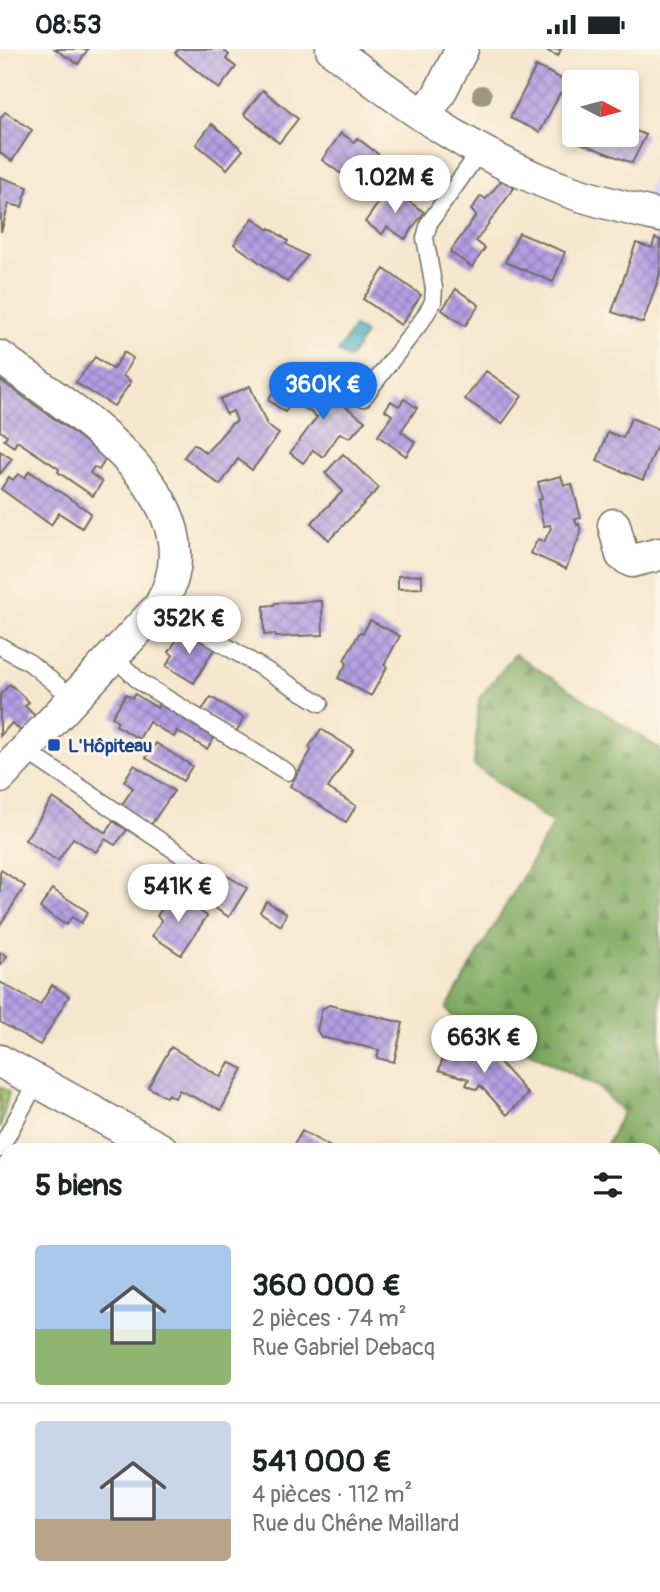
<!DOCTYPE html>
<html lang="fr">
<meta charset="utf-8">
<style>
body{margin:0;font-family:Pangolin,sans-serif;background:#f6f6f6;color:#202124;height:100vh;display:flex;flex-direction:column;font-size:26px;white-space:nowrap}
*{box-sizing:border-box;margin:0}
p{font-size:23px;color:#757577}
.icon{flex:none;width:38px;height:38px;fill:none;stroke:currentColor;stroke-width:2;stroke-linecap:round;stroke-linejoin:round}
.map{position:relative;flex:1;overflow:hidden}
.sheet{position:absolute;left:0px;top:1094px;width:662px;height:450px;display:flex;flex-direction:column;background:#fff;border-radius:21px 21px 0 0;box-shadow:0 4px 10px #0003}
.sheet>*{flex:none}
.needle{width:46px;rotate:96deg}
.tools{position:absolute;left:562px;top:21px;display:grid;gap:14px}
.tools a{display:grid;place-items:center;width:77px;height:77px;border-radius:7px;background:#fff;box-shadow:0 4px 10px #0003;font-size:35px}
.price{position:absolute;translate:-50% -60px;padding:0 16px;border-radius:24px;background:#fff;color:#222;font-size:23px;line-height:46px;filter:drop-shadow(0 2px 4px #0008)}
.price::after{content:'';position:absolute;left:50%;top:42px;width:21px;height:16px;margin-left:-10px;background:inherit;clip-path:polygon(0 0,100% 0,50% 100%)}
.price.selected{background:#1a73e8;color:#fff}
ul{padding:0;list-style:none}
li{display:flex;align-items:center;gap:21px;height:175px;padding:0 35px}
li+li{border-top:2px solid #e0e0e0}
li span{display:grid;place-items:center;flex:none;width:196px;height:140px;border-radius:7px;color:#555}
li>.icon{margin-inline-start:auto}
span .icon{width:84px;height:84px;fill:#fffc;stroke-width:1}
li b{font-size:30px}
h2{display:flex;justify-content:space-between;align-items:center;height:84px;padding:0 35px;font-size:30px}
.status{display:flex;justify-content:space-between;align-items:center;height:49px;padding:0 35px;background:#fff;direction:ltr}
.status svg{height:19px;fill:currentColor}
.map>svg:first-child{display:block}
</style>
<div class="status"><b>08:53</b><svg viewBox="0 0 49 12"><path d="M0 12V9h3v3zM5 12V6h3v6zM10 12V3h3v9zM15 12V0h3v12zM26 1h20v11H26zM47 4h2v5h-2z"/></svg></div>
<div class="map">
<svg width="660" height="1543" viewBox="0 0 660 1543">
<defs>
<pattern id="green-dots" width="8" height="8" patternUnits="userSpaceOnUse" patternTransform="scale(1.75)"><rect width="8" height="8" fill="#9fc46f"/><path d="M2 2h.1M6 6h.1" fill="none" stroke="#829f5b" stroke-width="1.8" stroke-linecap="round"/></pattern>
<pattern id="forest-firs" width="22" height="20" patternUnits="userSpaceOnUse" patternTransform="scale(1.75)"><rect width="22" height="20" fill="#7faa62"/><path d="M5 1l3.5 6h-7zM16 11l3.5 6h-7z" fill="#688b51"/></pattern>
<pattern id="water-waves" width="16" height="10" patternUnits="userSpaceOnUse" patternTransform="scale(1.75)"><rect width="16" height="10" fill="#47b2c5"/><path d="M0 5q4-4 8 0t8 0" fill="none" stroke="#3b91a0"/></pattern>
<pattern id="building-cross-hatch" width="8" height="8" patternUnits="userSpaceOnUse" patternTransform="scale(1.75)"><rect width="8" height="8" fill="#b29de3"/><path d="M0 0l8 8M0 8l8-8" fill="none" stroke="#9180b8"/></pattern>
</defs>
<rect width="100%" height="100%" fill="#fcf5e5"/>
<filter id="ink" filterUnits="userSpaceOnUse"><feTurbulence type="fractalNoise" baseFrequency=".0143" numOctaves="2"/><feDisplacementMap in="SourceGraphic" scale="14" xChannelSelector="R" yChannelSelector="G"/><feConvolveMatrix kernelMatrix="1 2 1 2 8 2 1 2 1" color-interpolation-filters="sRGB"/></filter>
<filter id="wash" filterUnits="userSpaceOnUse"><feTurbulence type="fractalNoise" baseFrequency=".00686" numOctaves="4" result="noise"/><feDisplacementMap in="SourceGraphic" scale="28" xChannelSelector="R" yChannelSelector="G"/><feGaussianBlur stdDeviation="1.57" result="paint"/><feColorMatrix in="noise" values="0 0 0 0 0 0 0 0 0 0 0 0 0 0 0 0 0 1.4 0 .05"/><feComposite in="paint" operator="in"/></filter>
<g filter="url(#wash)">
<rect width="100%" height="100%" fill="#f6e7ce"/>
<path fill="#dcd5f6" d="M660 116V156L642 152Z"/>
<path fill="url(#green-dots)" stroke="#65784d" stroke-width="2" d="M0 1038 9 1043 0 1080Z
M0 1508 7 1511V1536L20 1537 17 1543H0Z"/>
<path fill="url(#forest-firs)" stroke="#556a46" stroke-width="2" d="M515 605 660 700V1141H655L654 1101H604L623 1063 598 1038 477 977 459 974 446 960 553 775 474 716 479 650Z
M655 1502H660V1543H499L503 1536H654Z"/>
<path fill="url(#water-waves)" stroke="#396e78" stroke-width="2" d="M354 278 365 285 349 310 338 303Z"/>
<g id="blocks">
<path fill="url(#building-cross-hatch)" d="M55 0H88L78 15Z
M179 0H222L229 6 226 10 236 18 219 40 175 4Z
M543 0H561L558 7Z
M536 17 570 34 564 46 560 44 540 83 510 69Z
M263 41 298 70 279 94 244 65Z
M5 63 32 81 12 112 0 104V70Z
M212 75 243 101 227 120 196 95Z
M626 78 646 86 632 114 570 90 574 80V86H626Z
M341 84 354 93 357 89 378 105 357 136 322 111Z
M0 128 28 138 22 158 9 155 1 183Z
M502 131 514 139 476 192 485 199 472 218 450 203 476 166 471 161 481 147 486 150Z
M389 139 424 163 405 190 387 178 382 185 365 173Z
M253 169 269 181 270 179 288 192 286 195 307 207 287 233 234 195Z
M519 184 565 203 553 233 505 213Z
M655 189 660 191V225L643 274 612 263 636 194 652 199Z
M384 220 421 246 401 276 363 250Z
M456 240 479 256 465 277 442 261Z
M124 303 133 309 123 327 131 333 114 357 76 334 95 308 113 320Z
M486 322 522 347 502 375 465 350Z
M308 330 365 372 350 389 340 384 323 408 313 401 303 414 290 404 317 368 294 351Z
M0 331 107 408 99 421 94 418 90 424 102 433 93 447 58 423 59 420 17 392 14 398 4 391 7 386 0 382Z
M250 337 267 376 279 385 252 421 238 410 220 436 184 408 194 395 206 404 231 375 237 372 233 362 226 365 220 350Z
M276 339 294 351 285 363 268 351Z
M404 350 417 359 401 382 415 393 406 407 378 387 392 366 385 361 391 352 399 357Z
M631 369 660 381V389L643 431 597 412 608 383 623 389Z
M0 402 12 410 0 425Z
M343 405 379 439 329 491 311 474 343 442 325 424Z
M29 422 91 464 82 479 59 464 51 476 1 440 9 428 13 431 18 425 25 429Z
M561 427 564 436 572 435 581 469 575 470 577 476 579 475 581 484 566 520 530 504 538 490 544 493 551 479 550 476 544 477 542 471 538 451 542 450 538 433Z
M422 526V539L398 540V527Z
M322 552 323 586 276 588 275 585 264 586V557L274 556 275 554Z
M370 571 400 587 384 616 387 618 371 647 338 629 347 614 344 611 360 583 363 584Z
M183 581 214 600 194 634 166 617 173 606 169 603Z
M10 635 29 653 25 657 35 667 32 671 35 674 24 685 12 674 0 687V646Z
M126 645 132 649 135 645 157 659 159 655 214 689 207 700 177 682 174 688 149 673 139 690 116 676 118 672 112 668Z
M211 648 244 669 236 683 202 661Z
M321 680 353 700 328 739 356 757 346 773 290 737 312 700 309 698Z
M156 694 192 717 183 732 146 709Z
M134 716 174 742 151 776 121 757 133 739 124 732Z
M53 749 106 784 113 772 127 781 115 796 105 790 96 803 73 789 58 812 25 791Z
M1 821 25 837 0 876V823Z
M226 826 247 839 229 868 209 855Z
M52 840 88 863 81 874 72 868 66 876 40 859Z
M173 843 207 867 181 906 152 887 162 871 157 867Z
M266 852 286 864 281 877 260 863Z
M0 903 7 907 0 917Z
M0 933 40 956 52 936 69 947 40 996 0 973Z
M329 956 403 974 394 1013 377 1009 379 1001 321 988 317 981 322 960Z
M448 993 484 1004 482 1008 492 1012 494 1007 528 1045 507 1066 480 1036 477 1041 466 1036 469 1030 439 1021Z
M171 998 221 1028 229 1013 243 1020 221 1061 179 1041 175 1049 168 1045 166 1048 148 1038Z
M302 1082 336 1101H291Z"/>
</g>
</g>
<g filter="url(#ink)">
<use href="#blocks" fill-opacity="0" stroke="#726d64" stroke-width="2"/>
<g fill="none" stroke-linecap="round" stroke-linejoin="round">
<g stroke="#726d64" stroke-width="19">
<path id="lane" d="M363 349 423 270 433 253 434 239 425 189 429 174 480 102
M160 557 320 654
M0 597 30 614 74 650
M114 608 140 633 287 723
M27 699 38 710 213 827
M0 1100 37 1032
M0 1457 7 1461"/>
</g>
<g stroke="#726d64" stroke-width="35">
<path id="street" d="M332 0C404 56 484 113 571 143 600 153 630 160 660 167
M424 66 438 47 462 0
M0 308C71 361 223 450 160 557L0 728
M614 476 622 506 632 512 660 505
M0 1012 162 1101
M654 1442 660 1445"/>
</g>
<use href="#lane" stroke="#fff" stroke-width="16"/>
<use href="#street" stroke="#fff" stroke-width="32"/>
</g>
<circle fill="#9a997f" cx="482" cy="46" r="10"/>
</g>
<rect fill="#1a4fb4" stroke="#fcf5e5" stroke-width="2.5" x="47" y="689" width="14" height="14" rx="3.5"/>
<g text-anchor="middle" stroke-width="6" stroke-linejoin="round" paint-order="stroke">
<g font-size="19" font-weight="bold" fill="#164399" stroke="#fcf5e5" text-anchor="start">
<text x="68" y="703">L'Hôpiteau</text>
</g>
</g>
</svg>
<div class="tools">
<a><svg class="needle" viewBox="-14 -14 28 28"><path d="M0-13l5 13h-10z" fill="#e53935"/><path d="M0 13l5-13h-10z" fill="#757577"/></svg></a>
</div>
<b class="price" style="left:395px;top:166px">1.02M €</b>
<b class="price selected" style="left:323px;top:373px">360K €</b>
<b class="price" style="left:189px;top:607px">352K €</b>
<b class="price" style="left:178px;top:875px">541K €</b>
<b class="price" style="left:484px;top:1026px">663K €</b>
<section class="sheet">
<h2>5 biens<svg class="icon" aria-label="filters" viewBox="0 0 24 24"><path d="M4 7h16M4 17h16"/><circle cx="9" cy="7" r="2"/><circle cx="15" cy="17" r="2"/></svg></h2>
<ul>
<li><span style="background:linear-gradient(#a9c7e8 60%,#8fb573 0)"><svg class="icon" aria-label="home" viewBox="0 0 24 24"><path d="M3 11l9-7 9 7M6 9v11h12V9"/></svg></span><div><b>360 000 €</b><p>2 pièces · 74 m²</p><p>Rue Gabriel Debacq</p></div></li>
<li><span style="background:linear-gradient(#c9d6e8 70%,#b9a48a 0)"><svg class="icon" aria-label="home" viewBox="0 0 24 24"><path d="M3 11l9-7 9 7M6 9v11h12V9"/></svg></span><div><b>541 000 €</b><p>4 pièces · 112 m²</p><p>Rue du Chêne Maillard</p></div></li>
</ul>
</section>
</div>
